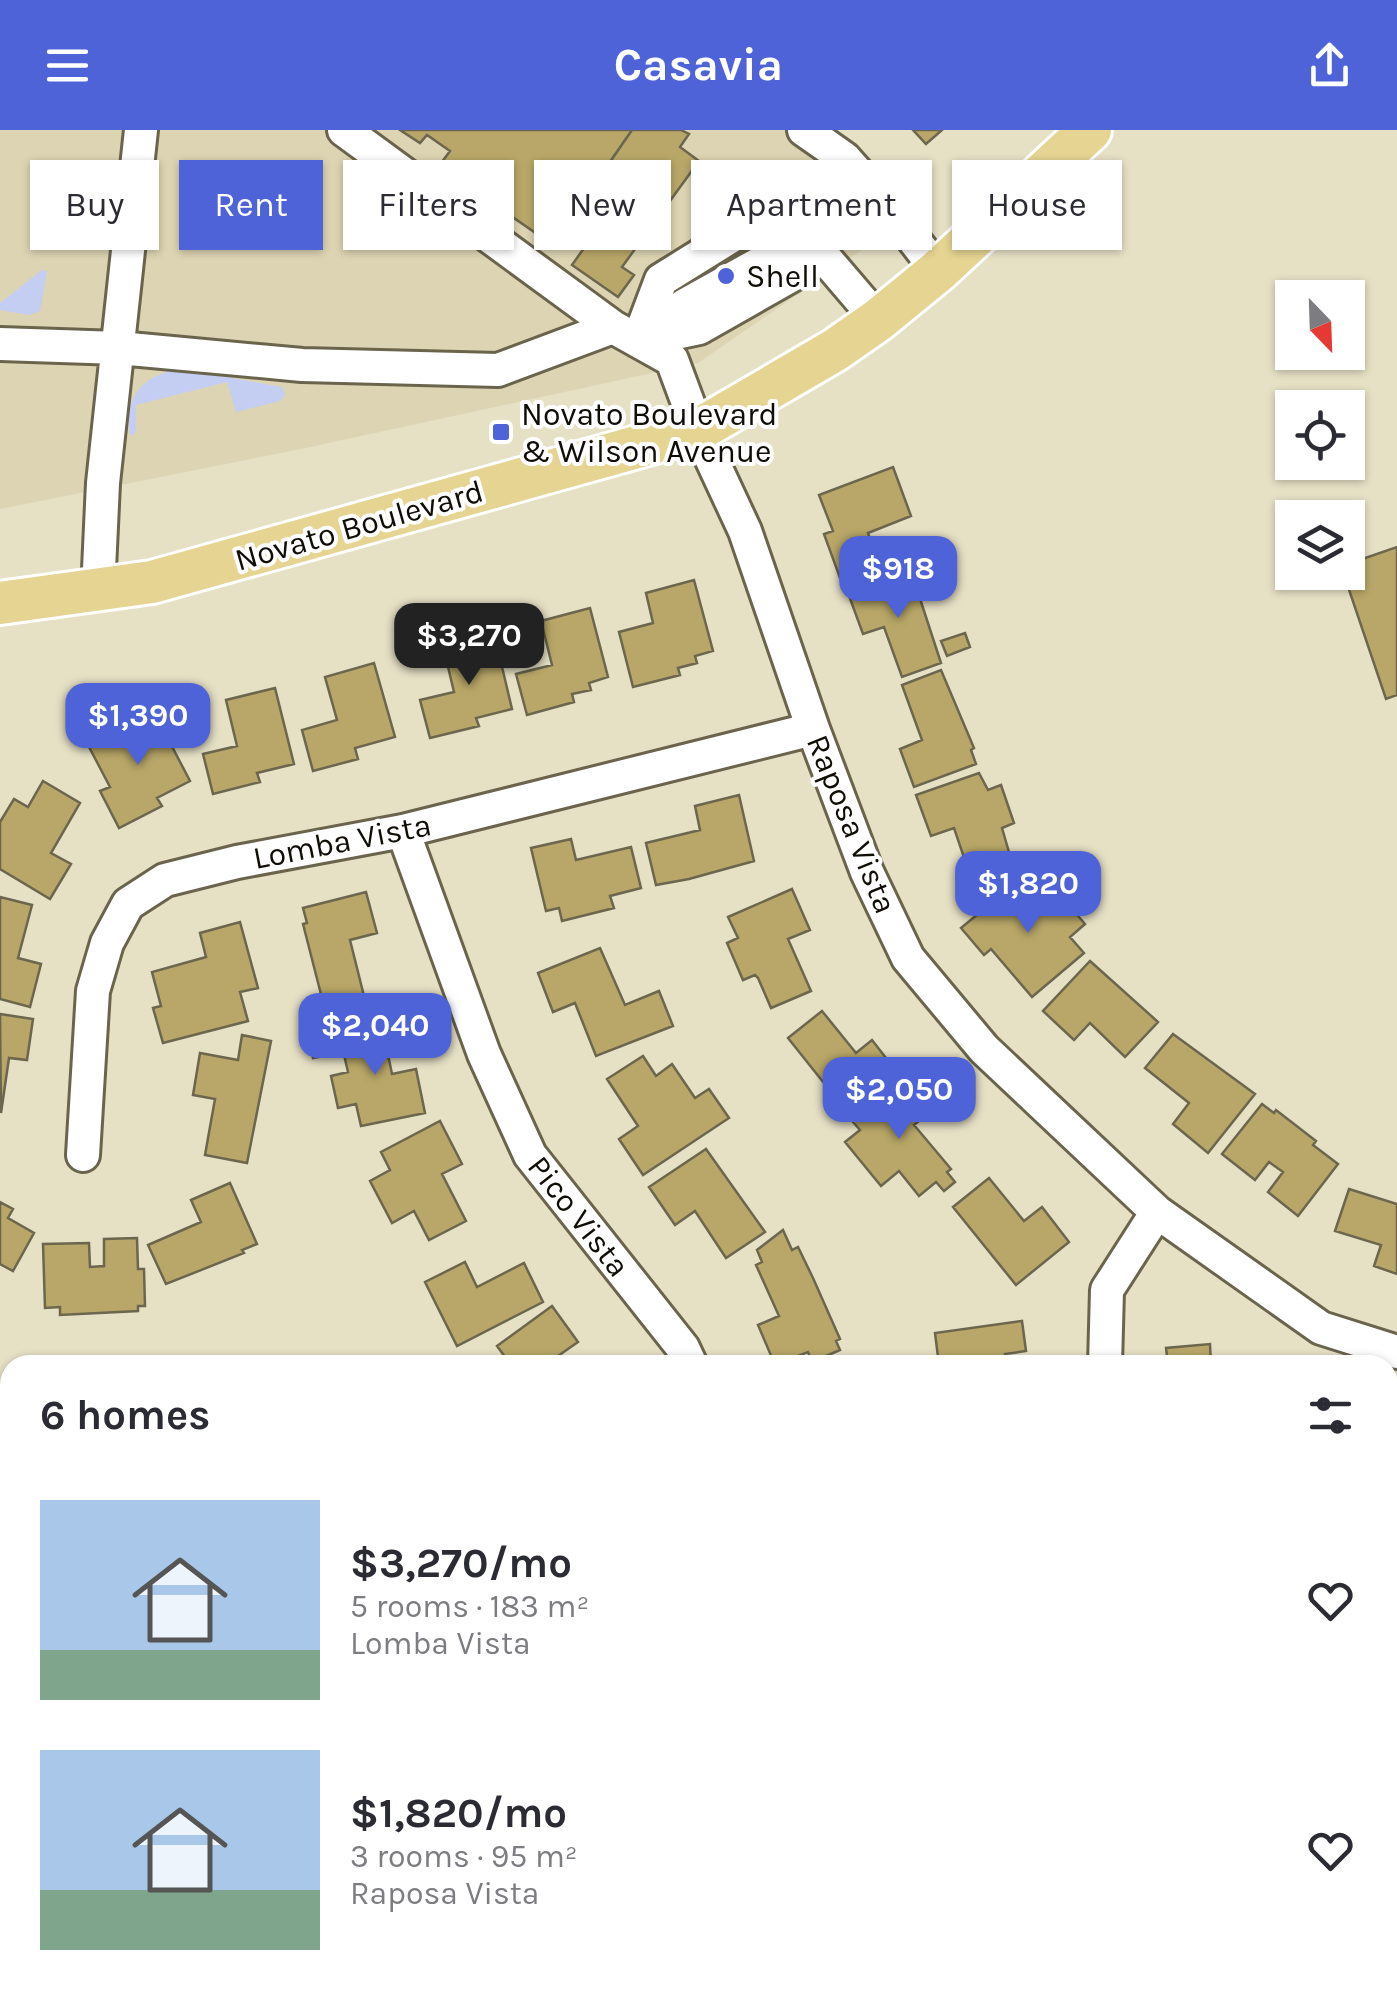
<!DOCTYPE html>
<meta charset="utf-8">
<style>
body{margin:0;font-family:Karla,sans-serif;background:#f2f2f3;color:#2b2b33;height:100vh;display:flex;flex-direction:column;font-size:38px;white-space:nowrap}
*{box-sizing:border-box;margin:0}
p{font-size:32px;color:#7c7c81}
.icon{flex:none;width:55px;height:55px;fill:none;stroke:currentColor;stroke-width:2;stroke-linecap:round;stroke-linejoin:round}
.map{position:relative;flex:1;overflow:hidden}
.details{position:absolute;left:0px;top:1225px;width:1398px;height:642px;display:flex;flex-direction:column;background:#fff;border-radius:30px 30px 0 0;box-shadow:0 2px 8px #0004}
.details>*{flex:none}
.banner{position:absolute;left:30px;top:30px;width:1338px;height:90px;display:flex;gap:20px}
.needle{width:65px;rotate:157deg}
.fabs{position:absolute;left:1275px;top:150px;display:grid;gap:20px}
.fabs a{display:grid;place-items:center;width:90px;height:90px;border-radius:0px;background:#fff;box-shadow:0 2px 8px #0004;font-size:50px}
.price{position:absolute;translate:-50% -85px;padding:0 22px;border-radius:20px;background:#4f63d8;color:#fff;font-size:32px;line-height:65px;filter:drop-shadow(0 2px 5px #0008)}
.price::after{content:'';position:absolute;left:50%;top:60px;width:30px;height:22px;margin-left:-15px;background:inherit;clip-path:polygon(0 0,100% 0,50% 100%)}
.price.on{background:#222;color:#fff}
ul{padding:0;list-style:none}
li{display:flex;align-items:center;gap:30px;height:250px;padding:0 40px}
li span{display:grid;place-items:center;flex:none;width:280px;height:200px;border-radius:0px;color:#555}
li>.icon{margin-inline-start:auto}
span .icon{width:120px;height:120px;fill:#fffc;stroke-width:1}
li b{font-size:42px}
h2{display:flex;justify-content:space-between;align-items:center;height:120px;padding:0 40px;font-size:42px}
.pill{padding:0 35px;border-radius:0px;background:#fff;box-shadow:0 2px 8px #0004;font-size:35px;line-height:90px}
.pill.on{background:#4f63d8;color:#fff}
header{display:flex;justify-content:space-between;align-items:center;height:130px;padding:0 40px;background:#4f63d8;color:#fff;font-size:45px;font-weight:700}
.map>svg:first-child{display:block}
</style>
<header><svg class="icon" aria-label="menu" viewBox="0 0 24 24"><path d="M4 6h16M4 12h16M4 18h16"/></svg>Casavia<svg class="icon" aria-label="share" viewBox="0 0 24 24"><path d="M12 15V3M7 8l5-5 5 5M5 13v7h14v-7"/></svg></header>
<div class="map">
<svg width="1397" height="1867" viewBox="0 0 1397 1867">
<rect width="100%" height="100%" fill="#e6e0c5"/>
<path fill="#ddd4b3" d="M0 0H830L912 60 878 109 698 233 301 319 0 379Z"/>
<path fill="#c3cef2" d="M42 140 47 141 40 181 29 185 0 180V173Z
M171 241 210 244 282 257 285 265 280 271 236 282 227 252 136 275V302L130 306C124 272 138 249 171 241Z"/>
<path fill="#b8a768" stroke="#6c664f" stroke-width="2.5" d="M400 0H632L566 95 564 93 550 113 439 36 450 21 427 5 420 13Z
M632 0H681L689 4 680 17 699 31 622 137 634 145 618 167 572 135 589 111 597 117 602 109 590 100 594 96 577 80Z
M913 0H942L926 14Z
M893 337 911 386 868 403 879 433 840 448 824 404 833 401 819 365Z
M1397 417V565L1386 569 1343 442H1348V434Z
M911 441 941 533 902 547 884 497 863 504 848 463Z
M694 450 713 521 695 526 697 533 678 538 680 545 633 557 619 502 653 493 646 463Z
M590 478 608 547 589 553 591 560 572 564 574 572 527 585 516 544 552 535 541 491Z
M494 503 512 579 476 588 479 596 430 608 420 570 454 562 443 516Z
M965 503 970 517 947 526 941 511Z
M374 533 395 607 355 618 358 629 313 641 302 600 337 590 325 547Z
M941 540 974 618 971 620 976 634 914 657 900 619 922 610 902 555Z
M275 558 294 634 257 643 260 652 213 664 203 624 237 616 226 570Z
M153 580 190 651 157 668 162 676 119 698 100 661 110 657 88 615Z
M979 643 988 660 1001 655 1014 693 1002 698 1013 736 972 751 954 698 931 706 916 665Z
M43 651 80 673 51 723 71 734 50 769 0 739V692L14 669 28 677Z
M739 665 754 731 689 749 656 755 646 713 700 700 695 676Z
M571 709 576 730 631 717 641 758 610 766 614 778 562 791 559 778 546 781 531 718Z
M1018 751 1039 775 1042 772 1046 777 1060 765 1085 794 1070 807 1084 823 1032 867 991 819 984 825 961 798Z
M792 759 810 800 788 809 811 861 771 878 758 848 755 845 743 850 727 813 738 808 728 787Z
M366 762 377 803 350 810 364 866 324 876 303 794 307 793 303 778Z
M0 767 32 775 18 828 41 834 30 877 0 869Z
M240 792 258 858 240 862 248 891 163 913 153 878 161 876 152 842 206 827 200 803Z
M600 818 625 875 659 861 673 896 596 926 575 873 553 882 538 843Z
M1090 831 1158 892 1125 927 1090 893 1074 910 1043 881Z
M822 881 856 923 872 910 897 942 847 982 788 908Z
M0 884 33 889 27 930 9 928 1 983Z
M334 890 340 923 313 928 306 896Z
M381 891 392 944 416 939 425 983 361 996 356 974 338 978 331 946 348 942 338 899Z
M1173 904 1255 964 1208 1023 1173 994 1189 973 1145 938Z
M242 905 271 911 247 1033 205 1025 215 969 193 965 200 923 238 930Z
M643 926 656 946 672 934 695 968 709 959 729 988 643 1045 619 1009 638 996 607 949Z
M904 949 931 981 914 995 951 1039 947 1042 955 1052 944 1061 936 1052 919 1066 899 1041 881 1056 845 1012 860 1000 853 992Z
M1262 974 1274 983 1276 980 1316 1011 1313 1015 1338 1034 1298 1086 1268 1062 1283 1042 1269 1032 1255 1050 1222 1024Z
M440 991 462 1034 442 1044 466 1091 429 1110 414 1081 392 1093 370 1051 390 1040 381 1022Z
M706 1019 765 1102 726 1128 695 1081 675 1095 649 1057Z
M989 1048 1024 1091 1042 1077 1069 1112 1016 1155 953 1077Z
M230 1053 257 1114 242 1120 244 1123 166 1154 148 1115 201 1092 191 1070Z
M1349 1059 1397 1074V1144L1374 1136 1381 1115 1335 1101Z
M0 1072 13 1079 8 1088 34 1103 13 1141 0 1134Z
M783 1100 792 1120 798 1117 813 1148 840 1209 836 1211 840 1220 812 1232 808 1222 775 1235 758 1195 779 1186 756 1135 762 1132 757 1120Z
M137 1108 138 1139H144L145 1176H138V1181L60 1185V1177L45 1178 43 1114 89 1113 90 1137 104 1136V1109Z
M465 1132 477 1157 524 1133 543 1172 457 1216 425 1152Z
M552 1176 578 1212 558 1226 565 1235H511L497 1216Z
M1022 1191 1026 1221 1005 1224 1007 1235H939L935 1203Z
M1210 1214 1211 1235H1168L1166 1218Z
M1397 1286V1388H1393L1388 1346V1287Z
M1397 1405V1505L1388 1506V1406Z
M1397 1526V1626L1388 1628V1527Z
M1397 1644V1743L1388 1645Z
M1 1760 10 1769V1814L0 1825Z
M1397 1781V1833H1391L1388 1782Z
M10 1855V1858H124L137 1867H17L7 1859Z
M349 1858H461L466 1861 462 1867H403L395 1862 392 1867H362Z
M522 1858H560L559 1867H521Z
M695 1858V1867H626V1864Z
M855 1858H921L922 1867H856Z
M1032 1858H1101V1864L1033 1867Z
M1235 1858H1304L1305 1867H1236Z"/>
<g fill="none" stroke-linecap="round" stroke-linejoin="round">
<g stroke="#6a644d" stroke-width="38">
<path id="minor" d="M344 0 613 197 672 230 698 300 745 401 813 599 867 742 908 828 984 919 1157 1082 1321 1198 1397 1222
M804 0 844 28 894 84 938 141
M647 209 699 198 824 127
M638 211 685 175 807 107 878 190
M638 211 661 150 767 84 807 107
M0 214 119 218 302 235 498 240 613 197
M98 461 103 353 141 0
M403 701 484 924 530 1025 683 1218 691 1235
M83 1025 93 861 107 813 128 774 165 750 237 732 403 701 813 599
M1105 1235 1107 1160 1157 1082
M5 1661 10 1666
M233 1858 246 1867
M776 1858 778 1867
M1163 1858 1164 1867"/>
</g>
<g stroke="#fff" stroke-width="48">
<path id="major" d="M0 473 152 452 698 300 835 220 878 190 938 141 1090 0"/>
</g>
<use href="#minor" stroke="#fff" stroke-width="32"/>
<use href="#major" stroke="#e5d492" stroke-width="42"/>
</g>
<g fill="#4f63d8" stroke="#fff" stroke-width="4">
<circle cx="726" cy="146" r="10"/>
<rect x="491" y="292" width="20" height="20" rx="5"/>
</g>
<g text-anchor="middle" stroke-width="8" stroke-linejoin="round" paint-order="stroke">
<g font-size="32" fill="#0f0d05" stroke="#fff" text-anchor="start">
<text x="746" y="157">Shell</text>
<text x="521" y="295">Novato Boulevard<tspan x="521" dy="37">&amp; Wilson Avenue</tspan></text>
</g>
<g font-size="32" fill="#0f0d05" stroke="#fff">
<text transform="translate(359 395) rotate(-16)" y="11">Novato Boulevard</text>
<text transform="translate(852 694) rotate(68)" y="11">Raposa Vista</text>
<text transform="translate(342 711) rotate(-11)" y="11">Lomba Vista</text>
<text transform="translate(579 1086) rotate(52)" y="11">Pico Vista</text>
</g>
</g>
</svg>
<div class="fabs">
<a><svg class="needle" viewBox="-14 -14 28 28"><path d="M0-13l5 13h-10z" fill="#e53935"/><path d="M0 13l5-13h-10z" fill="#7c7c81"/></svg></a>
<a><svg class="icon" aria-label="locate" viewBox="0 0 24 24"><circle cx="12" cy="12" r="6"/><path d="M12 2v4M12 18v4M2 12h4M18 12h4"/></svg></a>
<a><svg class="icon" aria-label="layers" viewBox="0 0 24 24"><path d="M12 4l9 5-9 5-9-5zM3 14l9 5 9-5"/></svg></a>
</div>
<b class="price" style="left:898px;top:491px">$918</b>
<b class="price on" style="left:469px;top:558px">$3,270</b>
<b class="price" style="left:138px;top:638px">$1,390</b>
<b class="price" style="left:1028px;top:806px">$1,820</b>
<b class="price" style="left:375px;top:948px">$2,040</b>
<b class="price" style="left:899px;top:1012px">$2,050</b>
<div class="banner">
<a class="pill">Buy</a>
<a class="pill on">Rent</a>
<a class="pill">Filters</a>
<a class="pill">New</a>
<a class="pill">Apartment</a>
<a class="pill">House</a>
</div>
<section class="details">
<h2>6 homes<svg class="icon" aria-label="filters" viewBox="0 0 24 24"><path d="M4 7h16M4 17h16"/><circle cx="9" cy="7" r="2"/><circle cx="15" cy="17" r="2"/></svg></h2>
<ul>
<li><span style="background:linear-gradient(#a9c7e8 75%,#7fa58c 0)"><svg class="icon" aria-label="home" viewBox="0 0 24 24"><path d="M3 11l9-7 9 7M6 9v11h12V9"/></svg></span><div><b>$3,270/mo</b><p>5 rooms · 183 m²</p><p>Lomba Vista</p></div><svg class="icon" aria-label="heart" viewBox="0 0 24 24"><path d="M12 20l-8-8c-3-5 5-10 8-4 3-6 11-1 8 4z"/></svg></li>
<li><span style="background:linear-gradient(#a9c7e8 70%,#7fa58c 0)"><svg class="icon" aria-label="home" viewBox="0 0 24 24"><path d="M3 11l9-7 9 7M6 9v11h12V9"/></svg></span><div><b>$1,820/mo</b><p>3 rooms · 95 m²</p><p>Raposa Vista</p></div><svg class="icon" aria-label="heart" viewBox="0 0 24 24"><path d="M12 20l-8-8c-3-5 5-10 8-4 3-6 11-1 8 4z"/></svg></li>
</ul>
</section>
</div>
